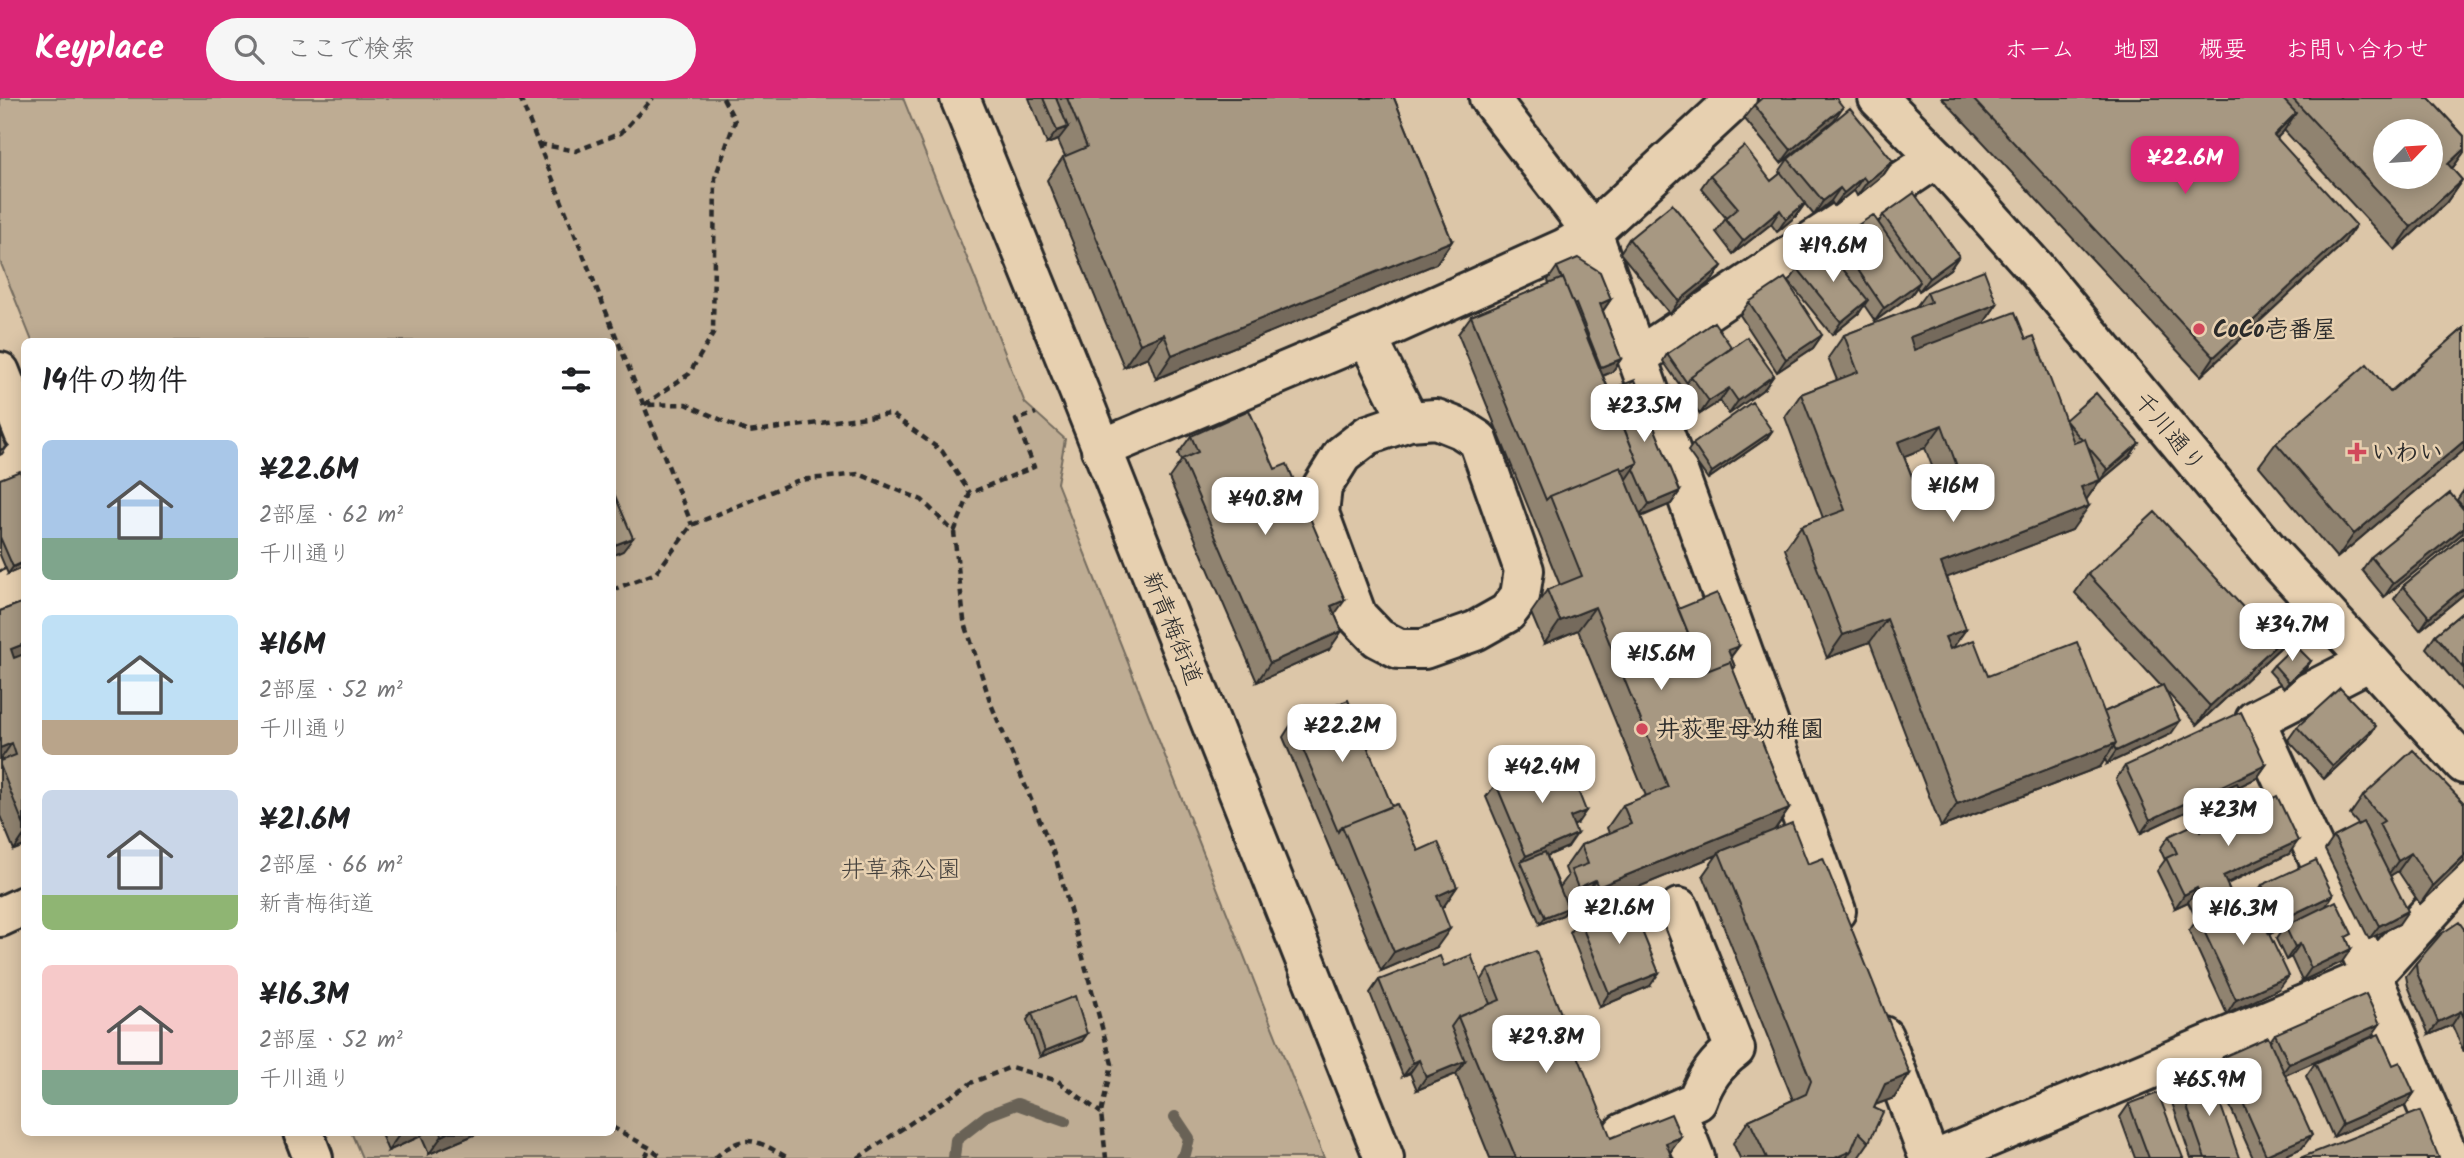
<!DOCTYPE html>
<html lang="ja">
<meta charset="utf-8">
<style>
body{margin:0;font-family:Kalam,"Klee One",sans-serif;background:#f6f6f6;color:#202124;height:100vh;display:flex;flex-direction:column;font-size:26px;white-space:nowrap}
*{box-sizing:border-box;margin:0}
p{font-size:23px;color:#757577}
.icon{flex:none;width:38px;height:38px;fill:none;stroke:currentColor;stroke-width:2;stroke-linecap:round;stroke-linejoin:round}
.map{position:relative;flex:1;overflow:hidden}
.side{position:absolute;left:21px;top:240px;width:595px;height:798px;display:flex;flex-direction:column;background:#fff;border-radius:10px;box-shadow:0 4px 18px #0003}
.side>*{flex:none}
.needle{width:46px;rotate:65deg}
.buttons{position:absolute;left:2373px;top:21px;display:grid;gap:14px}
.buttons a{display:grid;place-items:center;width:70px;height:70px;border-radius:50%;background:#fff;box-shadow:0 4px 18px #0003;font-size:35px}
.price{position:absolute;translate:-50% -60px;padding:0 16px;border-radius:14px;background:#fff;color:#222;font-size:23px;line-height:46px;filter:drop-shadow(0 2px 4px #0008)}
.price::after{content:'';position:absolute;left:50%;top:42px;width:21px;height:16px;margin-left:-10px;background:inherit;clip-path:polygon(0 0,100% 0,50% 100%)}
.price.selected{background:#db2777;color:#fff}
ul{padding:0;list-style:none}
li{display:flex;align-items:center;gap:21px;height:175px;padding:0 21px}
li span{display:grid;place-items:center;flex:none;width:196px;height:140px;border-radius:10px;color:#555}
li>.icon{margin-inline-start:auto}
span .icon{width:84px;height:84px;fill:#fffc;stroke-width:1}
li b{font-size:30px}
h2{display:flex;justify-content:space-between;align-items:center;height:84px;padding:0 21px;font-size:30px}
header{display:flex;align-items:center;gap:42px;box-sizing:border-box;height:98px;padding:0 35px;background:#db2777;color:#fff}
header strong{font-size:33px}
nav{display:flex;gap:38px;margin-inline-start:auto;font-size:24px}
.search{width:490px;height:63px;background:#f6f6f6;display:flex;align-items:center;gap:18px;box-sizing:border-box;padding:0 24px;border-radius:38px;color:#757577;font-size:26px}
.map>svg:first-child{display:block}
</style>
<header>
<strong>Keyplace</strong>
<div class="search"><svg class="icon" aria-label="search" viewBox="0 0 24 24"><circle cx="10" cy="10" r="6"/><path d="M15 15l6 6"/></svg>ここで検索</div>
<nav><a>ホーム</a><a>地図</a><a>概要</a><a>お問い合わせ</a></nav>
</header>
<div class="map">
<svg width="2464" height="1060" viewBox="0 0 2464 1060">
<rect width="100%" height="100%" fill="#dcc6a8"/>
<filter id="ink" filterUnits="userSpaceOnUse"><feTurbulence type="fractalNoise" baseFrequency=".0143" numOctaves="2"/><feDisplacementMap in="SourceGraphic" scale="14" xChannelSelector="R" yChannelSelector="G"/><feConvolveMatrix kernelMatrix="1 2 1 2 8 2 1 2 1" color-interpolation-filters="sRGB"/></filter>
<g filter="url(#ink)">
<path fill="#beac93" stroke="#746c5f" stroke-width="2" d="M0 0H903L1025 305 1065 341 1057 385 1324 1060H362L351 1034H612V243H32L0 163Z"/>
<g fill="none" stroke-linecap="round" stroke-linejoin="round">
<path stroke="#696257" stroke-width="12" d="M1175 1019 1189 1040 1185 1056 1181 1060
M954 1060 956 1042 988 1017 1017 1006 1065 1023"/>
<g stroke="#2b2b2b" stroke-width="44">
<path id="minor" d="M1489 0 1592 134 1836 813
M1367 239 1409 323
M1638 259 1937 60
M0 274 24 335
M1436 321 1461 331 1478 342 1524 472 1520 498 1507 515 1475 533 1424 551H1399L1378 540 1357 518 1319 415 1322 389 1342 357 1368 337 1409 323Z
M1101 351 1367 239 1565 150 1592 134 1737 0
M0 372 24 363
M0 495 24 485
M2368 564 2255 622 2372 878 2449 1060
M0 819 24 808
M1883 938 1929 1060
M1676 1012 1695 1060
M303 1034 313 1060
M1623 1035 1697 1003C1705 981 1716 965 1735 951L1679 810
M1940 1060 2372 878 2464 777"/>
</g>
<g stroke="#2b2b2b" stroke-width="44">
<path id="major" d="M960 0 1081 298 1384 1060
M1878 0 1937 60 2036 171 2275 460 2464 666"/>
</g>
<path stroke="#2b2b2b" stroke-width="4.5" stroke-dasharray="7 5" stroke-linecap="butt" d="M520 0 692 427
M723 0 735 23 715 80 713 236 689 276 644 307 686 306 748 334 891 316 942 353 970 395
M539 46 576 53 621 35 653 0
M954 434 970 395 1034 369 1016 322 1036 315
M612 492 656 475 692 427 799 382 859 376 922 402 954 434 964 522 991 606 1056 761 1112 966 1101 1015 1106 1060
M612 1029 650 1050 663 1060
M645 1060 650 1050
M715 1060C745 1033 756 1042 788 1060
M858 1060 971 985 1011 969 1058 983 1101 1015"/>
<use href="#minor" stroke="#e7d0b0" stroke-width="38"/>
<use href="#major" stroke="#e7d0b0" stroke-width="38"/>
</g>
<path fill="#908370" stroke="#2b2b2b" stroke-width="2" fill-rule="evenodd" d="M1029 0H1394L1452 143 1436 166 1156 281 1148 259 1124 269 1047 82 1063 59 1065 58 1058 42 1047 46Z
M1942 0H2429L2464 38V54L2452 71 2462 82 2446 105 2395 152 2284 32 2277 40 2343 146 2201 278Z
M1754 7 1834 22 1781 65 1744 20Z
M1788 61 1893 63 1884 76 1857 98 1854 92 1834 108 1831 103 1814 117 1805 106 1796 118 1777 134 1771 126 1733 156 1716 134 1726 120 1701 90 1710 77 1771 83 1780 76 1779 74Z
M1883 117 1959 158 1950 171 1919 193 1917 189 1911 197 1875 223 1864 207 1859 215 1832 237 1789 184 1798 171 1829 153 1837 141 1879 124Z
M1629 141 1722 168 1713 181 1670 216 1620 155Z
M1557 169 1611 201 1603 213 1621 261 1612 274 1603 278 1609 292 1680 393 1671 406 1641 419 1678 511 1739 548 1731 559 1735 569 1733 572 1789 711 1775 732 1808 766 1910 976 1894 1000 1875 1007 1869 1044 1858 1060H1740L1733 1045 1749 1022 1793 1002 1703 777 1717 757 1582 812 1579 806 1568 810 1563 817 1540 826 1486 699 1496 686 1577 726 1574 727 1568 749 1547 758 1560 789 1568 778 1565 770 1581 747 1609 735 1607 730 1623 707 1646 698 1578 532 1544 546 1531 515 1547 492 1560 487 1458 236 1471 218 1549 186 1548 182Z
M1927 194 1997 206 1983 226 2026 241 2065 322 2139 345 2130 358 2098 385 2086 402 2072 432 1947 479 1966 531 1953 549 1988 578 2104 614 2161 588 2075 495 2088 476 2264 532 2284 546 2197 627 2166 593 2171 636 2107 666 2105 661 2100 669 1941 729 1870 544 1827 560 1785 451 1801 428 1823 420 1785 319 1801 296 1837 282 1828 260 1844 237 1915 210ZM1925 350 1942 394 1921 401 1904 358Z
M1749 204 1822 237 1813 250 1777 274 1740 217Z
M2464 230V352L2337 460 2259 368 2276 345 2390 294Z
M1732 250 1774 277 1765 290 1729 316 1720 303 1700 316 1663 263 1667 256Z
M1772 333 1767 340 1708 381 1688 353 1693 346Z
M1191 338 1335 516 1329 552 1257 584 1169 380 1181 363 1178 356Z
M0 381 24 384V469L8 476 0 457Z
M2464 392V410L2457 402Z
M2463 435 2384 499 2362 472 2371 459Z
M2464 438V496L2420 532 2394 501 2403 488Z
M24 504V748L14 752 0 718V513Z
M2464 513V595L2426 550 2435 537Z
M2311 563 2306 570 2284 590 2269 573 2274 567Z
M1292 625 1392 708 1418 753 1457 789 1444 808 1441 809 1437 849 1381 873 1283 639Z
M2297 629 2367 641 2324 681 2288 642Z
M2266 667 2257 680 2239 688 2250 711 2289 756 2227 786 2231 795 2222 808 2196 820 2188 804 2175 810 2157 773 2165 762 2160 751 2169 738 2201 733 2219 725 2209 703 2141 735 2116 681 2125 668Z
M2363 698 2464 764 2420 806 2398 773 2390 778 2399 826 2369 841 2325 752 2334 739 2359 727 2350 717Z
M2262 787 2325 809 2348 843 2342 864 2302 883 2291 859 2286 862 2276 841 2284 829 2270 836 2253 800Z
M2198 820 2279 891 2227 916 2189 833Z
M1579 821 1650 888 1600 909 1570 834Z
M2464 831V954L2452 927 2429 937 2408 888 2406 878 2416 865Z
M1444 868 1481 883 1488 872 1611 1040 1681 1039 1670 1054 1672 1060H1490L1456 976 1417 992 1410 975 1403 978 1370 895 1379 882Z
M1032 915 1087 936 1082 943 1040 959 1027 922Z
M2275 936 2371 939 2285 977 2302 1050 2280 1060H2253L2214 972 2223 959 2270 943Z
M2315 965 2393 967 2414 995 2405 1008 2333 1039 2306 978Z
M2179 986 2239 1060H2191L2170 999Z
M2129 1006 2183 1060H2135L2120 1019Z
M380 1034H481L429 1056 421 1038 388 1053Z"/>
<path fill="#756a5b" stroke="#2b2b2b" stroke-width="2" d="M1843 9 1834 22 1781 65 1791 52Z
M2296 15 2283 34 2261 56 2274 37Z
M1068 29 1058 42 1047 46 1057 33Z
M2464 51V54L2454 68 2431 89 2448 66Z
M1893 63 1884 76 1857 98 1867 84Z
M1863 79 1854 92 1834 108 1844 95Z
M2462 82 2446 105 2395 152 2411 129Z
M1840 90 1831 103 1814 117 1823 103Z
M1805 105 1796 118 1777 134 1786 121Z
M1780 112 1771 126 1733 156 1743 143Z
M2356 127 2343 146 2201 278 2214 259Z
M1452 143 1436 166 1156 281 1172 257Z
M1959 158 1950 171 1919 193 1929 180Z
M1722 168 1713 181 1670 216 1679 203Z
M1920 184 1911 197 1875 223 1884 210Z
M1611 201 1602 214 1600 206Z
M1868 202 1859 215 1832 237 1841 224Z
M1997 206 1981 229 1894 262 1910 239Z
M1164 236 1148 259 1124 269 1140 246Z
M1822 237 1813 250 1777 274 1786 261Z
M1621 261 1612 274 1592 282 1601 269Z
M1774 277 1765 290 1729 316 1738 303Z
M1729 290 1720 303 1700 316 1709 303Z
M1942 327 1925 350 1882 367 1898 344Z
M1772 333 1767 340 1708 381 1712 374Z
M2464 343V352L2337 460 2354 436Z
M2139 345 2130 358 2098 385 2108 372Z
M7 349 2 356 0 357V352Z
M1638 365 1625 384 1551 401Z
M2100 382 2084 405 2081 389Z
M1680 393 1671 406 1639 419 1649 406Z
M2089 408 2072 432 1925 488 1941 465Z
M2464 429 2463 435 2384 499 2393 486Z
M633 440 623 453 612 458V448Z
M24 464V469L8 476 13 469Z
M2464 490V496L2420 532 2429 519Z
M1345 502 1332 520 1331 508Z
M1595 509 1578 532 1544 546 1560 523Z
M1887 521 1870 544 1827 560 1843 537Z
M2297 528 2284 546 2197 627 2210 608Z
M1966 531 1950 554 1945 539Z
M1342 533 1329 552 1257 584 1270 565Z
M24 546V559L0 569 11 551Z
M1739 548 1729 561 1728 552Z
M2311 563 2306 570 2284 590 2289 584Z
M2180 623 2171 636 2107 666 2116 653Z
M2376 628 2367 641 2324 681 2333 668Z
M12 645 0 662V650Z
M2116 645 2100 669 1941 729 1957 706Z
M2266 667 2257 680 2215 700 2213 696 2209 703 2141 735 2150 722Z
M1789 711 1773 734 1719 754 1717 757 1582 812 1598 789Z
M1586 713 1577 726 1561 733 1570 719Z
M1577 736 1568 749 1523 768 1521 764 1526 758Z
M24 737V748L14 752Z
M2298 743 2289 756 2214 791 2223 778Z
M2411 755 2398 773 2385 781 2398 763Z
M2464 758V764L2420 806 2433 788Z
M1595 782 1579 806 1568 810 1563 817 1540 826 1545 819 1562 812 1578 790Z
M1457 789 1444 808 1424 817 1437 798Z
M2197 790 2188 804 2175 810 2184 797Z
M2231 795 2222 808 2196 820 2205 807Z
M2333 797 2324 811 2285 828 2284 829 2270 836 2279 823Z
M2408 813 2399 826 2369 841 2379 828Z
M1450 831 1437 849 1381 873 1394 854Z
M2300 846 2291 859 2286 862 2295 849Z
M2351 851 2342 864 2302 883 2311 870Z
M1659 875 1650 888 1600 909 1609 895Z
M2289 878 2279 891 2227 916 2236 902Z
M2461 913 2452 927 2429 937 2438 924Z
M2380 926 2371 939 2279 980 2289 966Z
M1087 936 1082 943 1040 959 1045 953Z
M1419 962 1410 975 1403 978 1413 965Z
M1465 963 1456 976 1417 992 1426 979Z
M1910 976 1894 1000 1869 1009 1885 986Z
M2414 995 2405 1008 2333 1039 2342 1026Z
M401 1034H424L421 1038 388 1053Z
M450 1034H481L429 1056 442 1038Z
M2312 1037 2302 1050 2280 1060H2264L2266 1057Z
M1681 1039 1666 1060V1045Z
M1851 1053 1846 1060H1835Z"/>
<path fill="#a79882" stroke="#2b2b2b" stroke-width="2" fill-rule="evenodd" d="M1043 0H1056L1068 29 1057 33Z
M1067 0H1394L1452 143 1172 257 1164 236 1140 246 1063 59 1087 49Z
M1762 0H1836L1843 9 1791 52 1754 7Z
M1972 0H2282L2296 15 2274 37 2356 127 2214 259Z
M2292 0H2429L2464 38V51L2448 66 2462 82 2411 129ZM2385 33H2431V79H2385Z
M1850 10 1893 63 1867 84 1863 79 1844 95 1840 90 1823 103 1788 61Z
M1744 48 1771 83 1781 75 1805 105 1786 121 1780 112 1743 143 1725 121 1738 110 1710 77Z
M1914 95 1959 158 1929 180 1883 117Z
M1672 106 1722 168 1679 203 1629 141Z
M1873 117 1920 184 1884 210 1837 141Z
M1825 149 1868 202 1841 224 1798 171Z
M1578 160 1600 174 1611 201 1600 206 1621 261 1601 269 1576 206 1574 207 1563 180 1562 181 1557 169Z
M1984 172 1997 206 1910 239 1914 252 2015 214 2026 241 2034 238 2074 345 2085 341 2100 382 2081 389 2089 408 1941 465 1966 531 1945 539 1950 551 1974 542 1988 578 2077 544 2116 645 1957 706 1887 521 1843 537 1801 428 1845 412 1801 296 1858 274 1844 237 1931 204 1927 194ZM1942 327 1963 385 1921 401 1898 344Z
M1563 180 1638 365 1622 372 1621 369 1550 398 1546 402 1471 218Z
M1785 180 1822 237 1786 261 1749 204Z
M1714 224 1732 250 1691 278 1687 285 1667 256Z
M2464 230V343L2354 436 2276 345 2367 266 2390 294Z
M1747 239 1774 277 1738 303 1729 290 1709 303 1691 278Z
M1635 282 1680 393 1649 406 1634 371 1638 365 1609 292Z
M2096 295 2139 345 2108 372 2088 349 2085 341 2082 342 2065 322Z
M1752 304 1772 333 1712 374 1693 346Z
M1249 312 1275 371 1287 366 1345 502 1331 508 1342 533 1270 565 1182 361 1198 354 1191 338Z
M0 334 7 349 0 352Z
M1621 369 1704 574 1730 564 1789 711 1598 789 1595 782 1578 790 1571 772 1588 766 1581 747 1631 726 1623 707 1668 689 1595 509 1560 523 1547 492 1582 478 1550 398Z
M20 373 24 384V464L13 469 0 439V381Z
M613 393 633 440 612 448V394Z
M2450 395 2464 412V429L2393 486 2371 459Z
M2155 414 2264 532 2283 513 2297 528 2210 608 2088 476Z
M2464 438V490L2429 519 2403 488Z
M1717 495 1739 548 1728 552 1735 569 1732 570 1730 564 1704 574 1678 511Z
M24 504V546L11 551 14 560 24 556V728L0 667V663L16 657 12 645 0 650V513Z
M2464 513V571L2435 537Z
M2295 547 2311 563 2289 584 2274 567Z
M2163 587 2180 623 2116 653 2114 648 2116 645 2104 614Z
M2340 590 2376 628 2333 668 2297 629Z
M1348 602 1392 708 1342 728 1338 734 1292 625Z
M2241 614 2266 667 2150 722 2125 668Z
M2413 652 2464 705V758L2433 788 2411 755 2398 763 2379 726 2384 723 2363 698Z
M1564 657 1586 713 1570 719 1577 736 1526 758 1496 686Z
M2237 685 2250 711 2225 722 2213 696Z
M2277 698 2298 743 2223 778 2231 795 2205 807 2197 790 2184 797 2166 760 2177 755 2169 738 2197 725 2201 733Z
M1397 706 1418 753 1438 744 1457 789 1437 798 1450 831 1394 854 1342 728Z
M2363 724 2408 813 2379 828 2334 739Z
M1792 725 1808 766 1823 760 1910 976 1885 986 1874 1010 1883 1014 1869 1044 1859 1034 1851 1053 1835 1060H1767L1749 1022 1806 996 1811 983 1719 754Z
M1545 754 1568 810 1545 819 1521 764Z
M2316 762 2333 797 2279 823 2262 787Z
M2250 796 2289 878 2236 902 2198 820Z
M1629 801 1659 875 1609 895 1579 821Z
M2336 803 2352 836 2346 839 2351 851 2311 870 2300 846 2295 849 2285 828Z
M2459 824 2464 831V920L2461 913 2438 924 2417 875 2416 865 2441 836Z
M1536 853 1611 1040 1671 1016 1681 1039 1666 1045 1672 1060H1516L1458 919 1500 902 1488 872Z
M1471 857 1490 906 1458 919 1451 929 1465 963 1426 979 1419 962 1413 965 1379 882 1440 858 1444 868Z
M2366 896 2380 926 2289 966 2275 936Z
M1075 898 1087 936 1045 953 1032 915Z
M2379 936 2393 967 2400 964 2414 995 2342 1026 2315 965Z
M2268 939 2312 1037 2266 1057 2223 959Z
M2210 976 2239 1060H2205L2179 986Z
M2158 995 2183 1060H2149L2129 1006Z
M2420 1013 2439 1060H2300Z
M441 1034H450L442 1038Z"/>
</g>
<g fill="#d1495b" stroke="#e7d0b0" stroke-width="2.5">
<circle cx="2199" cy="231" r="7"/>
<path d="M2353.5 343.5h7v7h7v7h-7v7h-7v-7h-7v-7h7z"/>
<circle cx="1642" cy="631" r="7"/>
</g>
<g text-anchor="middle" stroke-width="5" stroke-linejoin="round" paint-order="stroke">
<g font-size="24" font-weight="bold" fill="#2b2b2b" stroke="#e7d0b0" text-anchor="start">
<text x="2213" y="239">CoCo壱番屋</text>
<text x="2371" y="362">いわい</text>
<text x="1656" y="639">井荻聖母幼稚園</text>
</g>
<g font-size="24" fill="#2b2b2b" stroke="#e7d0b0">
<text transform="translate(2170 334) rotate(50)" y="8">千川通り</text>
<text transform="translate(1173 530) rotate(68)" y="8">新青梅街道</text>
</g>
<g font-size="24" fill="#413e3b" stroke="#e7d0b0">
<text x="901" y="779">井草森公園</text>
</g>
</g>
</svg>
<div class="buttons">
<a><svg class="needle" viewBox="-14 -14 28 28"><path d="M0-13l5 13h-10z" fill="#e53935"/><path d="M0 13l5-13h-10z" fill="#757577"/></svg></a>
</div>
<b class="price selected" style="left:2185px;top:98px">¥22.6M</b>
<b class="price" style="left:1833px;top:186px">¥19.6M</b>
<b class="price" style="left:1644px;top:346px">¥23.5M</b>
<b class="price" style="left:1953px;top:426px">¥16M</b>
<b class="price" style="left:1265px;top:439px">¥40.8M</b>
<b class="price" style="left:2292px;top:565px">¥34.7M</b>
<b class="price" style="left:1661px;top:594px">¥15.6M</b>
<b class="price" style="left:1342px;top:666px">¥22.2M</b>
<b class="price" style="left:1542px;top:707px">¥42.4M</b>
<b class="price" style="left:2228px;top:750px">¥23M</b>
<b class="price" style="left:1619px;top:848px">¥21.6M</b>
<b class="price" style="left:2243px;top:849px">¥16.3M</b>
<b class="price" style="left:1546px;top:977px">¥29.8M</b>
<b class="price" style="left:2209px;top:1020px">¥65.9M</b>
<section class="side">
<h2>14件の物件<svg class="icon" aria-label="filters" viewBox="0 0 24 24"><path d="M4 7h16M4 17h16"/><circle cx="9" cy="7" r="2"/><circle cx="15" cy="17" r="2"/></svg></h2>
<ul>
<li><span style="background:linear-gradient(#a9c7e8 70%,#7fa58c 0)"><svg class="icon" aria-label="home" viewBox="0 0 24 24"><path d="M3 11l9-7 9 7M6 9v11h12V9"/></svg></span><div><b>¥22.6M</b><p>2部屋 · 62 m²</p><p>千川通り</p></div></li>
<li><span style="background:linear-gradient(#bfe0f5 75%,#b9a48a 0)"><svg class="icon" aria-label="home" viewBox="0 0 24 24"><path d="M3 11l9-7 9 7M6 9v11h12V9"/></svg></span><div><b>¥16M</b><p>2部屋 · 52 m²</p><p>千川通り</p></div></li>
<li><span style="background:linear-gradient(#c9d6e8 75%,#8fb573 0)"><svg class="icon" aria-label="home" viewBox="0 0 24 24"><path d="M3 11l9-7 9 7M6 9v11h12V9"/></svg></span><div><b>¥21.6M</b><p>2部屋 · 66 m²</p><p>新青梅街道</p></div></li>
<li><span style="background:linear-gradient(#f6c9c9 75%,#7fa58c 0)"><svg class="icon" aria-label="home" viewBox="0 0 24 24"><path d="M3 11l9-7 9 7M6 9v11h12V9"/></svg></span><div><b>¥16.3M</b><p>2部屋 · 52 m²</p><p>千川通り</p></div></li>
</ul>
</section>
</div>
